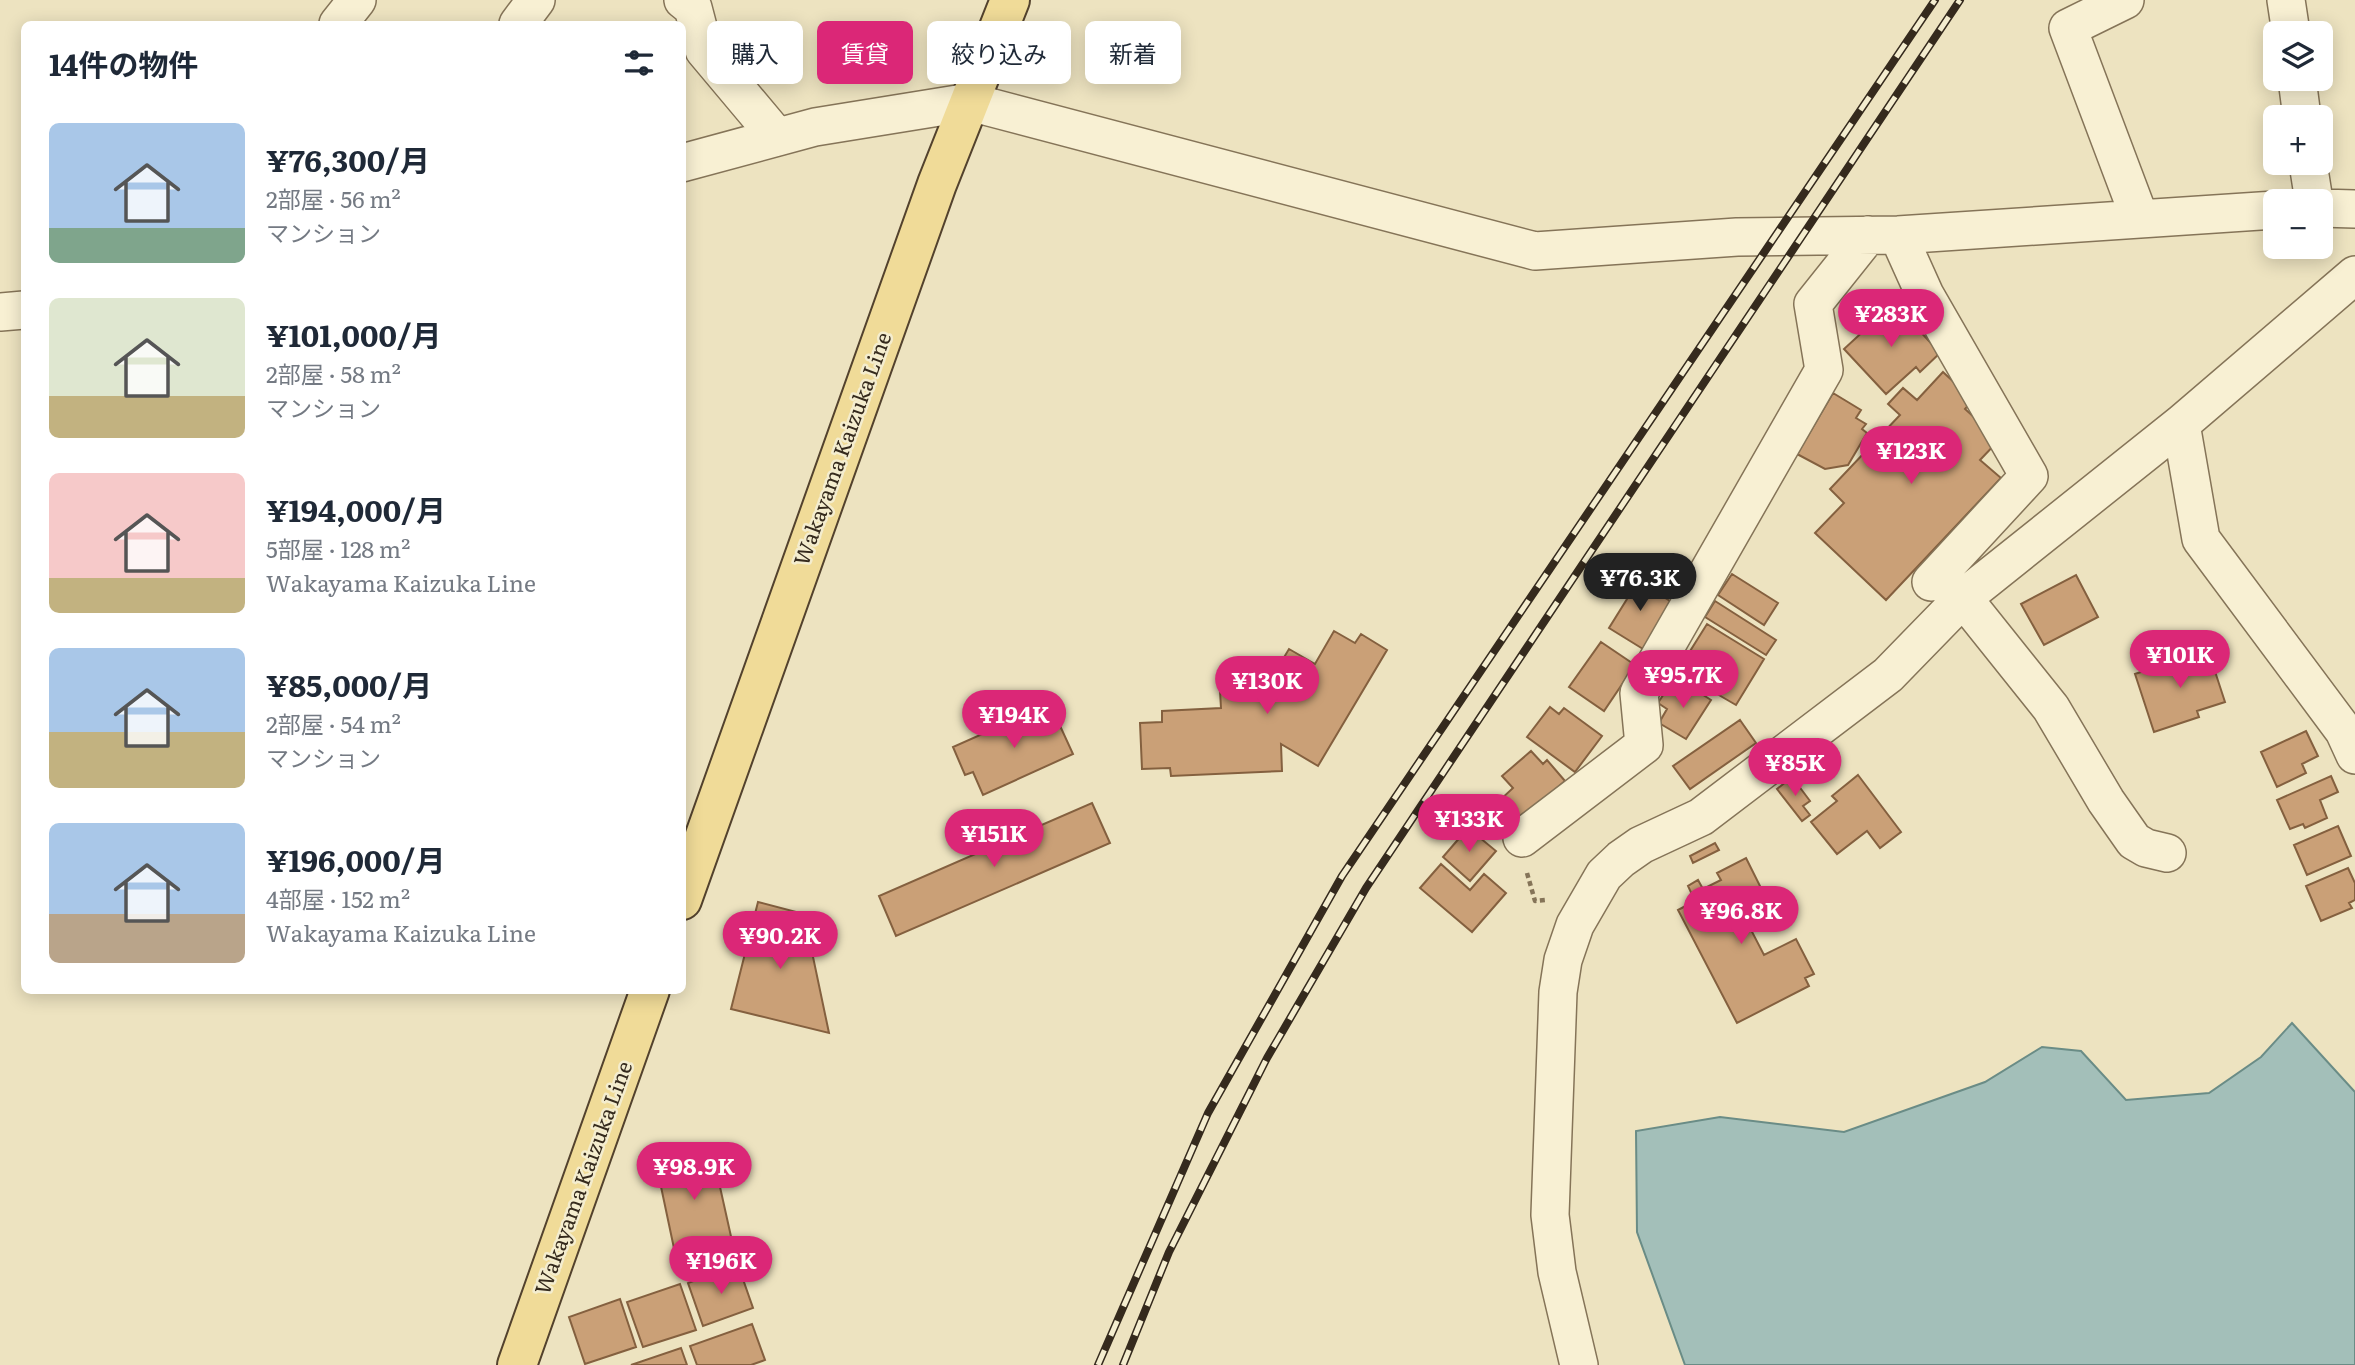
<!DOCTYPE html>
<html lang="ja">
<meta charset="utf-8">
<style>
body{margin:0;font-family:Literata,"Noto Sans JP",serif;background:#f6f6f7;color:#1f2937;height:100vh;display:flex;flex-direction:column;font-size:26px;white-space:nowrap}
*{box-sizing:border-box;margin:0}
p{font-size:23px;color:#747a83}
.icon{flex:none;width:38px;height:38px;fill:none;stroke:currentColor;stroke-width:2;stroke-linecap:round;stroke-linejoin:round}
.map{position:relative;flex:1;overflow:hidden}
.side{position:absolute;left:21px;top:21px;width:665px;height:973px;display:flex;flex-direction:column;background:#fff;border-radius:10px;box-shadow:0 4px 18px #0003}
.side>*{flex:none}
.banner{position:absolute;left:707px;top:21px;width:665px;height:63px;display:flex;gap:14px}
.controls{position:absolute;left:2263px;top:21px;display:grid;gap:14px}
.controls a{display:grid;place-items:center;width:70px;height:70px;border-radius:10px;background:#fff;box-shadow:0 4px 18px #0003;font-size:35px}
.price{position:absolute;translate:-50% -60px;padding:0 16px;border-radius:24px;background:#db2777;color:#fff;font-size:23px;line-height:46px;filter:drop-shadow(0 2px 4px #0008)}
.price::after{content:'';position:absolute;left:50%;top:42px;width:21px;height:16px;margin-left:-10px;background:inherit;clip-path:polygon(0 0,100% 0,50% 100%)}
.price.current{background:#222;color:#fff}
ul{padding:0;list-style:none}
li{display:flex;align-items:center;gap:21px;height:175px;padding:0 28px}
li span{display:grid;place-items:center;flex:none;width:196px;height:140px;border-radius:10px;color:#555}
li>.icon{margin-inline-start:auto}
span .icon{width:84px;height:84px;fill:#fffc;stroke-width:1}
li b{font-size:30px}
h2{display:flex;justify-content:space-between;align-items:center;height:84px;padding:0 28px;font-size:30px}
.tag{padding:0 24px;border-radius:10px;background:#fff;box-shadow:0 4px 18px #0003;font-size:24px;line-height:63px}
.tag.current{background:#db2777;color:#fff}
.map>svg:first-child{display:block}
</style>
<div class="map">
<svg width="2355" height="1365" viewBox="0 0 2355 1365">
<rect width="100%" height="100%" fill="#ede3c0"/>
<path fill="#a3bfb9" stroke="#6a8c86" stroke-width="2" d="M2292 1023 2355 1092V1365H1685L1637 1232 1636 1131 1720 1117 1844 1132 1985 1082 2042 1047 2081 1051 2126 1100 2209 1093 2261 1057Z"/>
<path fill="#caa077" stroke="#84603f" stroke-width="2" d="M1894 303 1940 353 1920 372 1916 367 1886 394 1844 349Z
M1943 372 1973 400 1965 409 1999 440 1980 460 2001 478 1886 600 1815 533 1844 503 1830 489 1900 415 1888 404 1903 388 1917 400Z
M1833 393 1861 410 1856 418 1866 424 1862 429 1867 433 1848 465 1825 469 1797 454Z
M1628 574 1673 603 1643 649 1609 628 1632 591 1622 585Z
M1732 574 1778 603 1764 625 1718 595Z
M2076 575 2098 617 2044 645 2021 604Z
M1715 601 1776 640 1766 655 1705 617Z
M1707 624 1764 659 1736 705 1693 680 1702 665 1687 656Z
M1334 631 1355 643 1361 634 1387 650 1318 766 1281 744 1282 771 1171 776 1170 768 1142 769 1140 723 1162 722V711L1221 708 1220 691 1265 689 1289 649 1315 664Z
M1601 642 1635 665 1604 711 1569 687Z
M2208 650 2225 702 2197 711 2199 717 2154 732 2135 674Z
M1683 682 1711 700 1686 739 1659 723 1667 709 1658 703 1667 689 1676 694Z
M1050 704 1073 754 983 795 973 772 965 775 953 747Z
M1550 707 1559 714 1564 708 1602 736 1575 772 1527 737Z
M1740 720 1756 743 1690 789 1673 766Z
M2306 731 2318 756 2302 764 2306 773 2277 787 2261 752Z
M1531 751 1543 764 1547 760 1565 781 1517 822 1499 801 1513 788 1502 776Z
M1858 775 1901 832 1880 848 1867 831 1837 854 1811 822 1837 801 1832 796Z
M2331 776 2338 792 2320 800 2327 818 2305 828 2303 824 2290 829 2277 800Z
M1792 777 1810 801 1803 806 1810 815 1802 821 1777 789Z
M1092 803 1110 843 896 936 879 896Z
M2338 826 2351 856 2307 875 2294 845Z
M1468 828 1496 851 1470 881 1443 857Z
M1715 843 1719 850 1693 863 1690 856Z
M1746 858 1761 888 1736 901 1764 955 1796 939 1814 974 1805 978 1809 986 1737 1023 1678 910 1695 901 1688 886 1698 880 1703 889 1721 880 1717 873Z
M1441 864 1470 890 1484 874 1506 893 1472 932 1420 888Z
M2348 868 2355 883V900L2349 903 2352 908 2321 921 2306 886Z
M758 902 804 914 829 1033 731 1009Z
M712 1151 732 1241 675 1253 656 1163Z
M738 1265 753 1308 703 1326 688 1283Z
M680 1284 696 1330 643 1347 627 1302Z
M620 1299 636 1347 585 1364 569 1317Z
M752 1324 765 1360 751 1365H697L690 1346Z
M681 1348 687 1365H631Z"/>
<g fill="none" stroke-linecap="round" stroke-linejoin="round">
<g stroke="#857458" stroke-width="40">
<path id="minor" d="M683 0 693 8 704 50 777 137
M2125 0 2068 28 2140 219
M2286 0 2291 33
M338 24 357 0
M518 24 536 0
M2297 79 2302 117
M682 163 815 127 970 102 1535 251 1737 237 1898 235 2275 210
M2308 163 2314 201
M2320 208 2355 209
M1898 235 1925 295 2029 476 1931 582
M0 312 24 310
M2181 424 2201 539 2344 731 2355 755
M1963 598 2051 708 2106 801 2134 841 2146 848 2167 853
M1522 838 1644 745 1639 693 1824 370 1813 304 1868 235
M1579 1365 1557 1272 1550 1215 1558 992 1563 960 1575 925 1604 875 1621 859 1641 845 1701 817 1888 675 1963 598 2181 424 2355 275"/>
</g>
<g stroke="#53422d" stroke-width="42">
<path id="major" d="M682 900 937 184 1010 0
M517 1365 650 990"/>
</g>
<path stroke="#857458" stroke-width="4.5" stroke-dasharray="5 3.5" stroke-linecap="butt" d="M1527 873 1535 901 1545 900"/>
<use href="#minor" stroke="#f8f0d3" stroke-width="37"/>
<use href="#major" stroke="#f0db98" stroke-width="38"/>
<g stroke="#352a1d" stroke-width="8">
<path id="rail" d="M1098 1365 1208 1113 1342 876 1935 0
M1123 1365 1169 1252 1267 1058 1366 888 1960 0"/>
</g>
<use href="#rail" stroke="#f4edcf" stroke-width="5" stroke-dasharray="16" stroke-linecap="butt"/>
</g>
<g text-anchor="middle" stroke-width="5" stroke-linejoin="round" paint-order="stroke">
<g font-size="21" fill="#352a1d" stroke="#f4edcf">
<text transform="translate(843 449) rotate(-70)" y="7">Wakayama Kaizuka Line</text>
<text transform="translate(584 1178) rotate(-70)" y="7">Wakayama Kaizuka Line</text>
</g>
</g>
</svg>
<div class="controls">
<a><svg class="icon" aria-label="layers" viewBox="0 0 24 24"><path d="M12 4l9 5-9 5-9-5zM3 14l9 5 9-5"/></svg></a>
<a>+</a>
<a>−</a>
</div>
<b class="price" style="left:1891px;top:349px">¥283K</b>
<b class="price" style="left:1911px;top:486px">¥123K</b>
<b class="price current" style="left:1640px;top:613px">¥76.3K</b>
<b class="price" style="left:2180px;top:690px">¥101K</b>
<b class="price" style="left:1683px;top:710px">¥95.7K</b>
<b class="price" style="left:1267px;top:716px">¥130K</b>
<b class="price" style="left:1014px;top:750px">¥194K</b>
<b class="price" style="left:1795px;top:798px">¥85K</b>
<b class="price" style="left:1469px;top:854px">¥133K</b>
<b class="price" style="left:994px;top:869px">¥151K</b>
<b class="price" style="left:1741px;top:946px">¥96.8K</b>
<b class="price" style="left:780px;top:971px">¥90.2K</b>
<b class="price" style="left:694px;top:1202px">¥98.9K</b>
<b class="price" style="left:721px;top:1296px">¥196K</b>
<div class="banner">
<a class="tag">購入</a>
<a class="tag current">賃貸</a>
<a class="tag">絞り込み</a>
<a class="tag">新着</a>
</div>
<section class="side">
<h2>14件の物件<svg class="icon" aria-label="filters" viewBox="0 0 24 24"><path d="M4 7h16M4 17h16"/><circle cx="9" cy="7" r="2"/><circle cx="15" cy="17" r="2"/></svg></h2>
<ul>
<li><span style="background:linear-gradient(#a9c7e8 75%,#7fa58c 0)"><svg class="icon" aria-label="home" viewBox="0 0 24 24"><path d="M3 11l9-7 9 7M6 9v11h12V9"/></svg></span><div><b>¥76,300/月</b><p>2部屋 · 56 m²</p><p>マンション</p></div></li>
<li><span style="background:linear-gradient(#dfe7d0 70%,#c2b280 0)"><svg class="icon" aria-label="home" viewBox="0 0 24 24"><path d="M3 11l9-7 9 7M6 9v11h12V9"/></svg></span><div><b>¥101,000/月</b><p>2部屋 · 58 m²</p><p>マンション</p></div></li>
<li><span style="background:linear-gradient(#f6c9c9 75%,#c2b280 0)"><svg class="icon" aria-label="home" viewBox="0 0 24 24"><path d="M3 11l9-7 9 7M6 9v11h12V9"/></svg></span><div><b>¥194,000/月</b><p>5部屋 · 128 m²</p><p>Wakayama Kaizuka Line</p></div></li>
<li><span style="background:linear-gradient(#a9c7e8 60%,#c2b280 0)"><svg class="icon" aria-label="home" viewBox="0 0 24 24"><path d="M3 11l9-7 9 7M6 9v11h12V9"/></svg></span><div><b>¥85,000/月</b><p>2部屋 · 54 m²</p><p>マンション</p></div></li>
<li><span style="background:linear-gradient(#a9c7e8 65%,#b9a48a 0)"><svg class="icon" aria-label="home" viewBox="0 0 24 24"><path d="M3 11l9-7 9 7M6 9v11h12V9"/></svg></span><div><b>¥196,000/月</b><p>4部屋 · 152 m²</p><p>Wakayama Kaizuka Line</p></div></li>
</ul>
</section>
</div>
